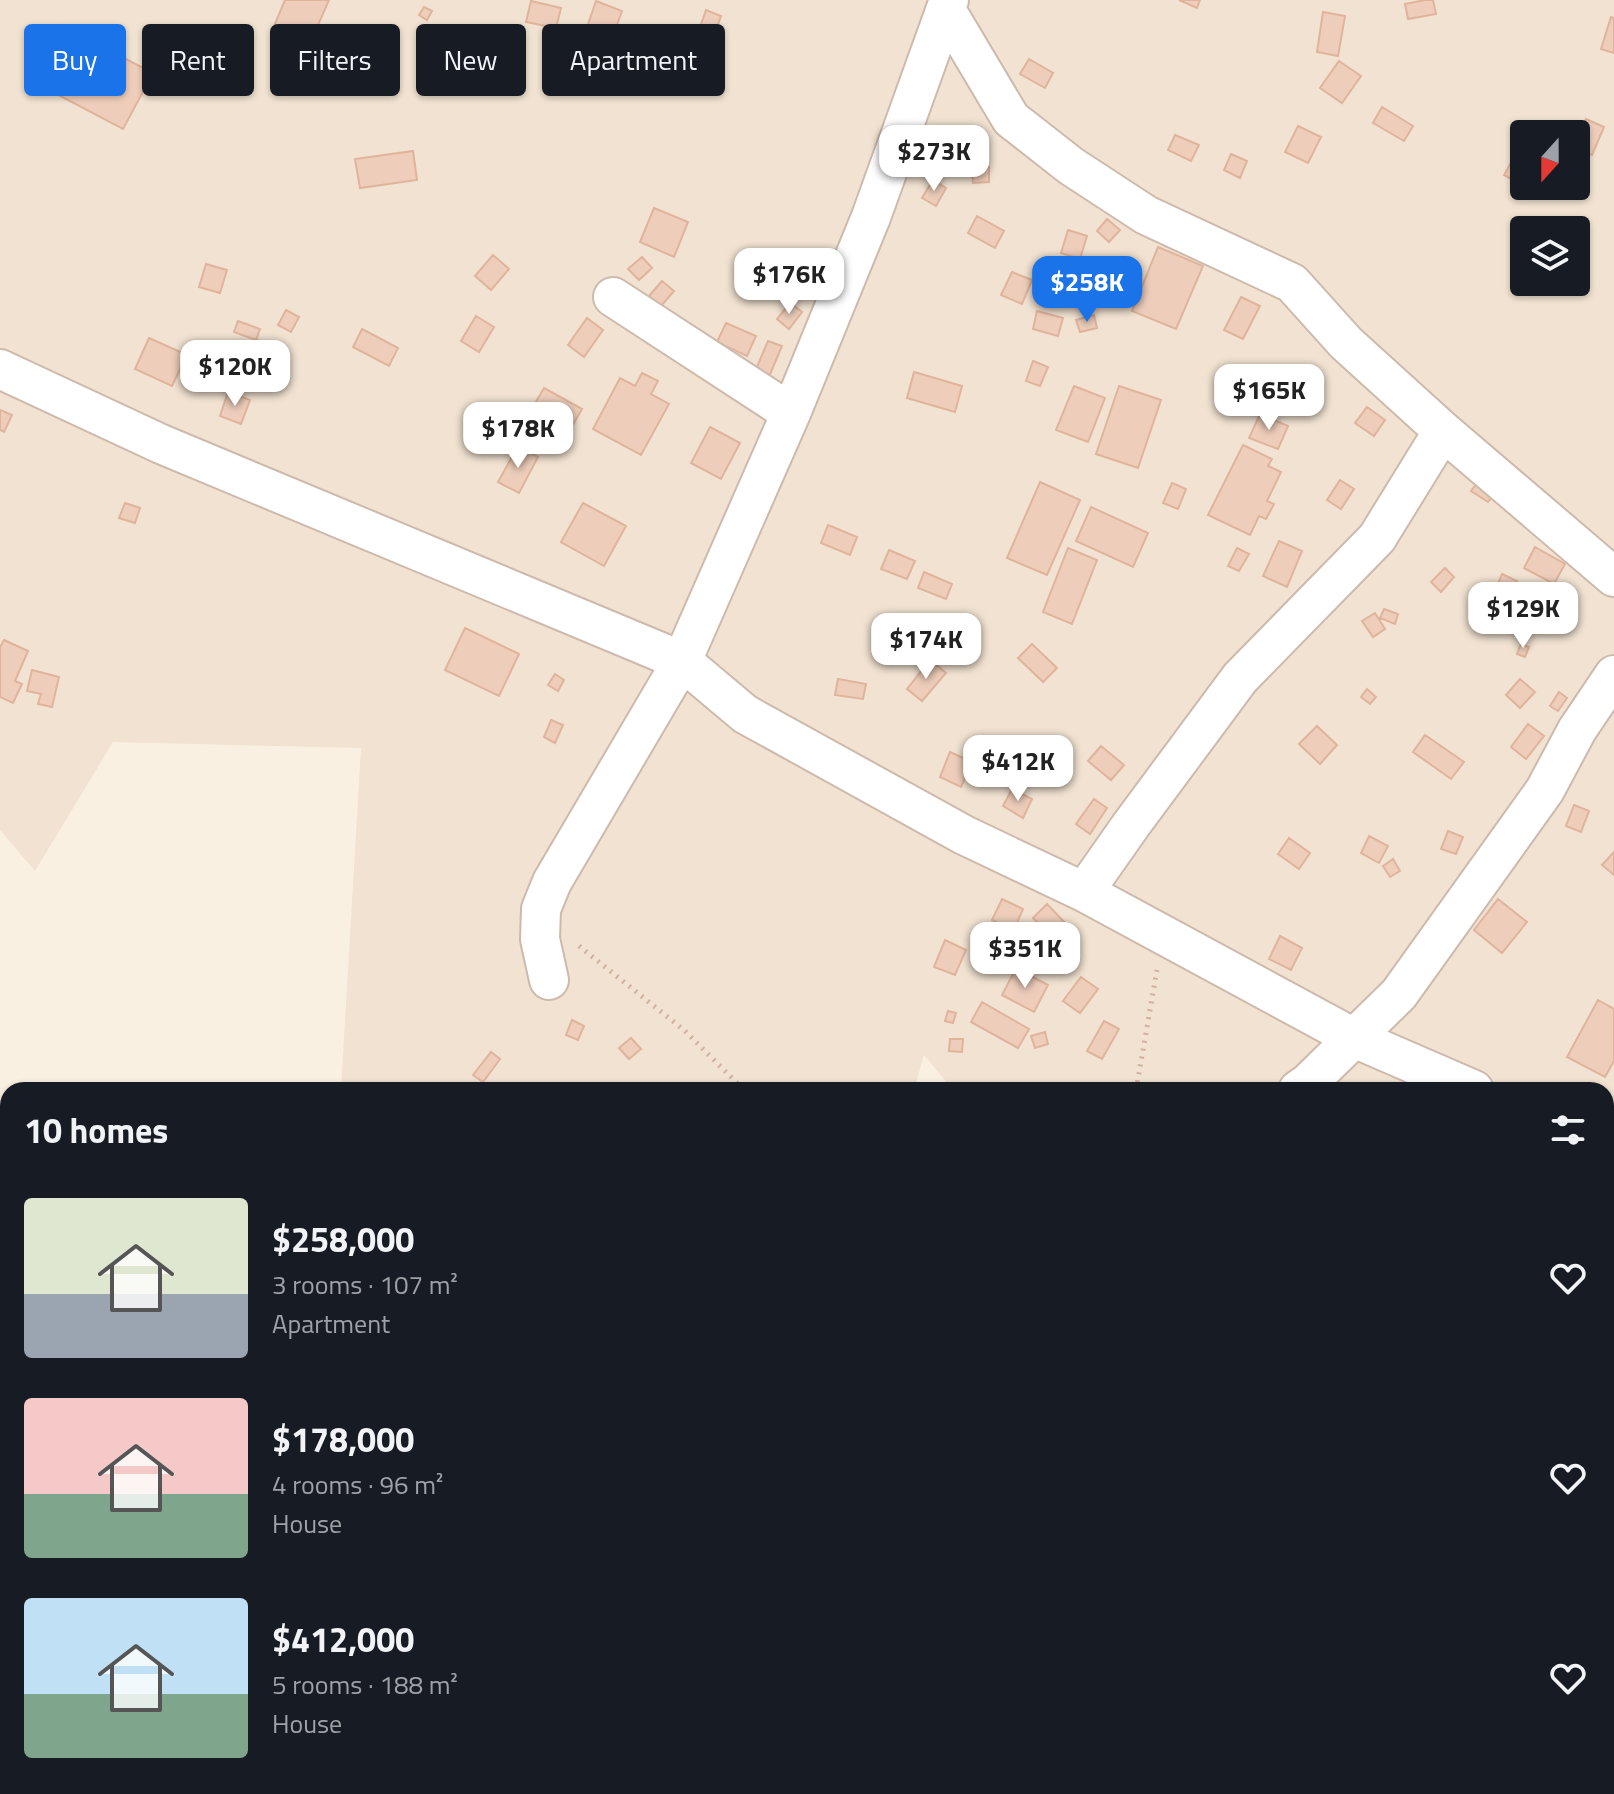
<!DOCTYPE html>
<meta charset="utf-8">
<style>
body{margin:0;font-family:"Titillium Web",sans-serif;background:#20242c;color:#f1f3f6;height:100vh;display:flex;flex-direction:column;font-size:30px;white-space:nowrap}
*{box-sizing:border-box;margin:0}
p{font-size:26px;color:#9ea1a6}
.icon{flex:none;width:44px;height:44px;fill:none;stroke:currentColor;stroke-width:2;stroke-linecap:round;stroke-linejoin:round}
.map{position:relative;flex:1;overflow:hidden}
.sheet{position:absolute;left:0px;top:1082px;width:1614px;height:712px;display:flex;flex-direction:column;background:#171b24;border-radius:24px 24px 0 0;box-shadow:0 2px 6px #0004}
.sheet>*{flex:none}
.hud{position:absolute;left:24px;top:24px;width:800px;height:72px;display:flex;gap:16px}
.needle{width:52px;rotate:201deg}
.tools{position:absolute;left:1510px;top:120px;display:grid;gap:16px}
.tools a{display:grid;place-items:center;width:80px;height:80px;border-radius:8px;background:#171b24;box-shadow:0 2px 6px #0004;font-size:40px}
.price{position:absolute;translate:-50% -68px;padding:0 18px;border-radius:16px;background:#fff;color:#222;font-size:26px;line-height:52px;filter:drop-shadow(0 2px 4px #0008)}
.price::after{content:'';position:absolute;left:50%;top:48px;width:24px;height:18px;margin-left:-12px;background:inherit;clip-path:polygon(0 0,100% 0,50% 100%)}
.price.selected{background:#1a73e8;color:#fff}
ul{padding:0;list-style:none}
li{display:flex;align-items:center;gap:24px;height:200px;padding:0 24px}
li span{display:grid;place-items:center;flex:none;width:224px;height:160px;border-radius:8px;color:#555}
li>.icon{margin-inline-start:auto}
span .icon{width:96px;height:96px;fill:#fffc;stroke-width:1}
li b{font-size:34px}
h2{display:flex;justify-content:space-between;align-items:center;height:96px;padding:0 24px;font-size:34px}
.pill{padding:0 28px;border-radius:8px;background:#171b24;box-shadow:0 2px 6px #0004;font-size:28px;line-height:72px}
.pill.selected{background:#1a73e8;color:#fff}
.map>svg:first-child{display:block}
</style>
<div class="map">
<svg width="1614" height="1794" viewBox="0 0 1614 1794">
<rect width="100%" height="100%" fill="#faf0e2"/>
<path fill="#f1e2d1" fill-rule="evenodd" d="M0 0H1614V1364L1606 1360V1090H953L924 1055 914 1090H341L361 748 113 742 35 871 0 830ZM1524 134H1576V186H1524ZM1524 230H1576V282H1524Z"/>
<path fill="#eecebb" stroke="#e0b49c" stroke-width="2" d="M285 0H329L311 41 274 26Z
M1179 0H1200L1197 8Z
M1425 0H1433L1436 14 1408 19 1405 4Z
M531 1 561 8 556 28 526 22Z
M596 1 622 11 610 44 584 36Z
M424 7 432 11 427 20 419 15Z
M706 10 721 16 714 35 699 30Z
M1323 12 1345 16 1338 56 1317 52Z
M1611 17 1614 18V53L1601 49Z
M60 25 153 73 123 129 47 89 64 56 48 48Z
M700 37 705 47 690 55 685 44Z
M678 49 682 59 669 64 665 55Z
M1029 59 1053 73 1045 88 1020 74Z
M1339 61 1361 76 1342 103 1320 88Z
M1382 107 1413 126 1404 141 1373 123Z
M1586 119 1604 127 1592 155 1576 148V142Z
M1298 126 1321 137 1308 163 1285 152Z
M1175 135 1199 145 1191 161 1168 150Z
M1521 145 1524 147V186L1504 175Z
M413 151 417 180 360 188 355 159Z
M1231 154 1247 161 1240 178 1224 170Z
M972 167H989V182L973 183Z
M933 180 946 188 936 206 922 198Z
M1524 186H1546L1541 195Z
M654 208 688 222 674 257 640 242Z
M977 216 1004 231 995 248 968 233Z
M1107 219 1120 230 1109 242 1097 231Z
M1068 230 1087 236 1080 259 1061 253Z
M1158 247 1203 266 1176 329 1132 311Z
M493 255 509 269 491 290 475 276Z
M642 257 652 268 639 280 628 269Z
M792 257 804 261 798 279 786 275Z
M206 264 227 270 220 293 199 287Z
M1012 272 1032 280 1022 304 1001 295Z
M662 281 674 291 661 306 649 296Z
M1241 297 1260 306 1243 339 1224 330Z
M790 303 802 312 789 329 777 319Z
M286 310 299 317 291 332 278 325Z
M1037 311 1063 318 1058 336 1033 329Z
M1094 315 1097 328 1080 332 1076 320Z
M476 316 494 327 479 352 461 341Z
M587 318 603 330 584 357 568 345Z
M238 321 260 329 256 340 234 332Z
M726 323 756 336 747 356 717 342Z
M362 329 398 348 389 366 353 347Z
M149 338 187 355 172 386 135 369Z
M257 340 269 344 263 359 252 355Z
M768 341 782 346 768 379 754 374Z
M1033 361 1048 367 1040 386 1026 381Z
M914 372 962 386 955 412 907 398Z
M642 373 658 381 651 394 669 404 641 455 593 429 620 378 635 386Z
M1074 386 1105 398 1088 442 1056 430Z
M1119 386 1161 400 1138 468 1096 454Z
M544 388 582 409 562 444 524 422Z
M228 392 250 400 241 424 220 416Z
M1367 407 1385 420 1374 436 1355 423Z
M0 410 12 415 4 432 0 430Z
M1260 414 1288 426 1278 449 1249 438Z
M710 427 740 443 721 479 691 463Z
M1243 445 1272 459 1268 466 1281 472 1267 501 1274 504 1266 519 1259 516 1250 535 1208 515Z
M518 446 538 457 519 493 498 482Z
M1483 475 1499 487 1488 502 1471 491Z
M1340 480 1354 489 1341 509 1327 500Z
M1040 482 1080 500 1047 575 1007 558Z
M1172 483 1186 489 1178 509 1163 503Z
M125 503 140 508 135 523 119 518Z
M583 503 626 526 604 566 561 542Z
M1091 507 1148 533 1133 567 1076 541Z
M828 525 857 537 850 555 821 543Z
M1279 541 1302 551 1287 587 1263 576Z
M1535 547 1565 564 1554 584 1524 568Z
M1068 548 1097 560 1072 624 1043 612Z
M1237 548 1249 554 1239 571 1228 566Z
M889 550 915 561 907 579 881 569Z
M1445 568 1454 577 1441 592 1431 582Z
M924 572 952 584 946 599 918 588Z
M1502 574 1517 581 1512 592 1497 586Z
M1384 609 1398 614 1395 624 1380 618Z
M1521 611 1533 618 1522 636 1510 628Z
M1375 613 1385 629 1373 637 1362 621Z
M959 617 974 630 951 658 936 645Z
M905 621 921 628 911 652 895 645Z
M465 628 519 654 499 696 445 670Z
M4 640 28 651 15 681 22 684 13 703 0 697V647Z
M1032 644 1057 668 1043 682 1018 658Z
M1521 644 1529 647 1525 657 1517 654Z
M930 660 946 673 922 701 907 689Z
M32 670 59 677 52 707 38 704 41 694 27 691Z
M555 674 564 680 558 691 548 685Z
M838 679 866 684 863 699 835 695Z
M1520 679 1535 692 1520 708 1506 695Z
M1367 689 1376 697 1370 704 1361 697Z
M1559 692 1567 698 1558 711 1550 706Z
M551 720 563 725 555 743 544 737Z
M1528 724 1544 736 1526 759 1511 747Z
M1317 726 1337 745 1320 764 1299 744Z
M1425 735 1464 762 1451 779 1413 752Z
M1101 746 1124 765 1111 780 1088 761Z
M950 752 972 762 961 787 940 777Z
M1012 789 1032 799 1023 818 1003 806Z
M1094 799 1107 808 1090 834 1076 824Z
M1574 805 1589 811 1581 832 1566 826Z
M1448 831 1463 837 1456 854 1441 849Z
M1369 836 1388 846 1379 863 1361 853Z
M1289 838 1310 853 1299 869 1278 854Z
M1614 852V875L1602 865Z
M1393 859 1400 871 1390 877 1383 866Z
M1002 899 1023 909 1014 930 992 920Z
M1498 899 1527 922 1502 953 1474 930Z
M1047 904 1069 927 1056 940 1033 918Z
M1280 936 1302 948 1291 970 1269 959Z
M945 940 966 950 955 975 934 967Z
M1016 968 1048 985 1034 1012 1002 995Z
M1081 977 1098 989 1080 1013 1063 1001Z
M1598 1000 1614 1009V1061L1605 1077 1567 1057Z
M982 1002 1029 1029 1018 1048 971 1022Z
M948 1011 956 1013 953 1023 945 1021Z
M572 1020 584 1026 578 1040 566 1035Z
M1104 1021 1119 1029 1102 1059 1087 1051Z
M1045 1032 1048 1044 1035 1048 1031 1036Z
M631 1038 641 1049 629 1059 619 1048Z
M950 1039H963L962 1052 949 1051Z
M491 1052 500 1059 483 1082 473 1075Z
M1606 1283 1614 1286V1292L1606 1311Z"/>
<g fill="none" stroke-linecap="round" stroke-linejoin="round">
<g stroke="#cdbaac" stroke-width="42">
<path id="minor" d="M946 10 1011 119 1071 166 1146 215 1292 283 1346 343 1443 431 1614 577
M613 297 791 413
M0 369 161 444 682 661 745 714 964 835 1084 892 1354 1038 1474 1090
M1084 892 1131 825 1240 678 1377 538 1443 431
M549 980 540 939 541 909 552 882 682 661 791 413 871 217 949 0
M1298 1090 1308 1083 1399 994 1545 790 1577 730 1614 675
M1606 1147 1614 1151"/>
</g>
<path stroke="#d2b19f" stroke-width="5" stroke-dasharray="2 6" stroke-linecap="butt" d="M579 946 685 1031 744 1090
M1136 1090 1157 970"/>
<use href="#minor" stroke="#fff" stroke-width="38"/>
</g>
</svg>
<div class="tools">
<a><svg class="needle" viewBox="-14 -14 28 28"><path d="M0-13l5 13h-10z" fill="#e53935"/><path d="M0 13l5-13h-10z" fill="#9ea1a6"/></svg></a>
<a><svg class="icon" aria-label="layers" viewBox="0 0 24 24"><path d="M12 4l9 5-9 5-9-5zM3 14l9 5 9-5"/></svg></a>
</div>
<b class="price" style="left:934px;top:193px">$273K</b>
<b class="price" style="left:789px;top:316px">$176K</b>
<b class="price selected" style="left:1087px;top:324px">$258K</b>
<b class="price" style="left:235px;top:408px">$120K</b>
<b class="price" style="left:1269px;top:432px">$165K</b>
<b class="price" style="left:518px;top:470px">$178K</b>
<b class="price" style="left:1523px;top:650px">$129K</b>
<b class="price" style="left:926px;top:681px">$174K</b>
<b class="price" style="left:1018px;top:803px">$412K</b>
<b class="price" style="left:1025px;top:990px">$351K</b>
<div class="hud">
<a class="pill selected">Buy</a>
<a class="pill">Rent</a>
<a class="pill">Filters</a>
<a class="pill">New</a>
<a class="pill">Apartment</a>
</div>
<section class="sheet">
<h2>10 homes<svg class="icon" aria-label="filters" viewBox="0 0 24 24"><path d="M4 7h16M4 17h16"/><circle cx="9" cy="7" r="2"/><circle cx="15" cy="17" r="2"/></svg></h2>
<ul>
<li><span style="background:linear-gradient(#dfe7d0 60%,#9aa5b1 0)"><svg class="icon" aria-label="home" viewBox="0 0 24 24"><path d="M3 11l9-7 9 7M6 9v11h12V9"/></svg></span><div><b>$258,000</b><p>3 rooms · 107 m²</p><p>Apartment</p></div><svg class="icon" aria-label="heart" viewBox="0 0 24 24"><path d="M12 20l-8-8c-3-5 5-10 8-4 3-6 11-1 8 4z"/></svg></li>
<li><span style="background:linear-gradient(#f6c9c9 60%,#7fa58c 0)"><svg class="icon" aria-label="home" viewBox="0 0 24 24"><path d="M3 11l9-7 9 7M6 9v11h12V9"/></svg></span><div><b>$178,000</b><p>4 rooms · 96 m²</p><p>House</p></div><svg class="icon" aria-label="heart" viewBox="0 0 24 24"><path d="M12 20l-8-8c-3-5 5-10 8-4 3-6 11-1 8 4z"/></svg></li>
<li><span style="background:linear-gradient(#bfe0f5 60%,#7fa58c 0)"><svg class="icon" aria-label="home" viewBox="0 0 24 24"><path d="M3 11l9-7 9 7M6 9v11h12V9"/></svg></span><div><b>$412,000</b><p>5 rooms · 188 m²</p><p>House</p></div><svg class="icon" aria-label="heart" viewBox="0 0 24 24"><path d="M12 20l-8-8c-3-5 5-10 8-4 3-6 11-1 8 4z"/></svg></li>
</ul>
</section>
</div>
